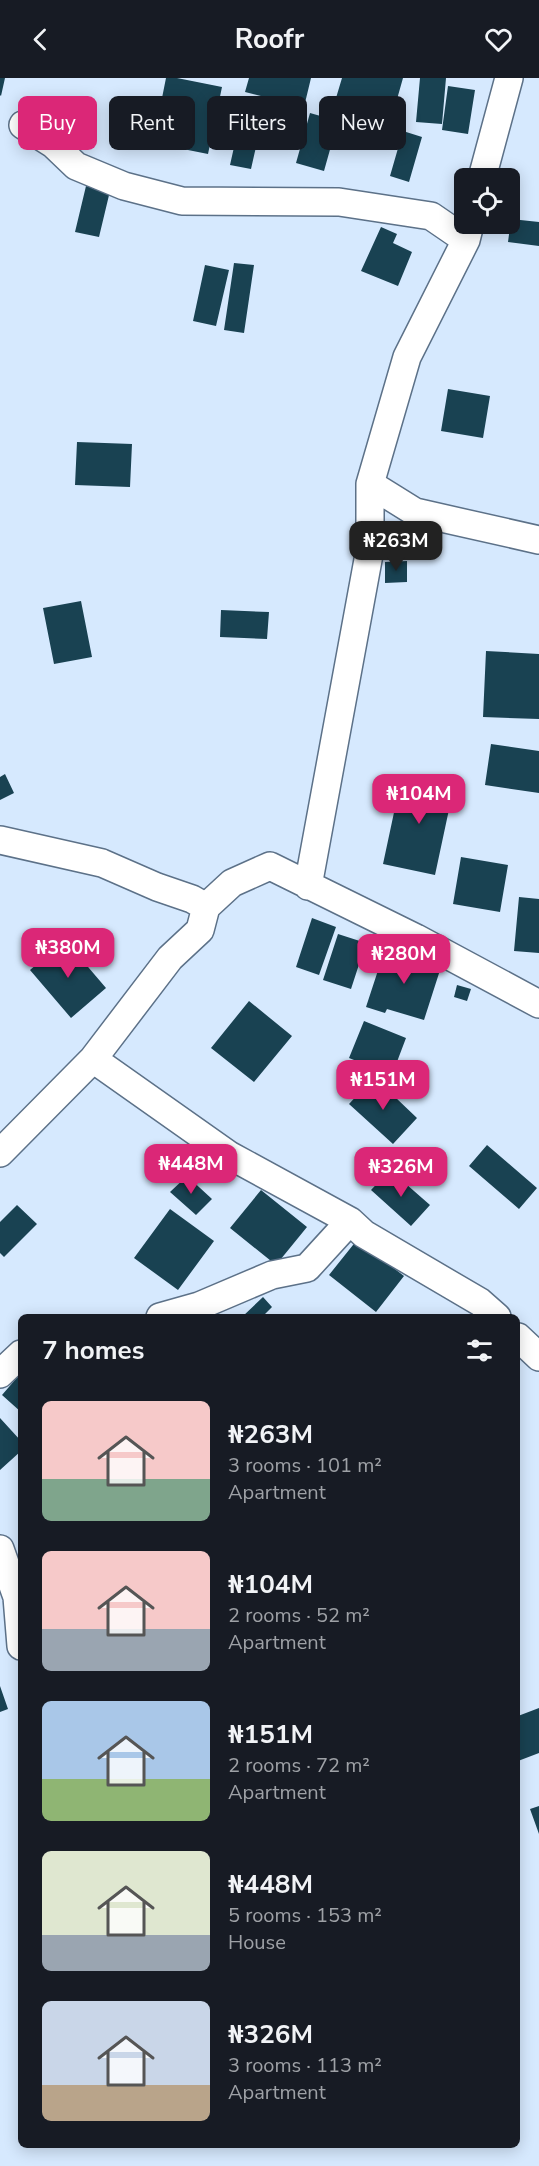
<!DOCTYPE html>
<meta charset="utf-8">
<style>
body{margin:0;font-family:"Nunito Sans",sans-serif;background:#20242c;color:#f1f3f6;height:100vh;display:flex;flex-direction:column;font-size:22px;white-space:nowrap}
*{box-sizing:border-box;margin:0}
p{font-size:20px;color:#9ea1a6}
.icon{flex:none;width:33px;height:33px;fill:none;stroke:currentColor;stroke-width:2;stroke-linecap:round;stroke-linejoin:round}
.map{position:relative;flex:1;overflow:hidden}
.panel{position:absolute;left:18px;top:1236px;width:502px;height:834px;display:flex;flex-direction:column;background:#171b24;border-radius:9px;box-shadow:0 3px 15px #0003}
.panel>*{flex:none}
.top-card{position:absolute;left:18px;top:18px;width:504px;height:54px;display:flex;gap:12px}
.fabs{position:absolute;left:454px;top:90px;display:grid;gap:12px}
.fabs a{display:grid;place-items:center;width:66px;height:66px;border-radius:9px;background:#171b24;box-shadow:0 3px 15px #0003;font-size:30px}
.price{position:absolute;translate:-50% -51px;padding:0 14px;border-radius:12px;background:#db2777;color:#fff;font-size:20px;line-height:39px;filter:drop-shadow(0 2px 3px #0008)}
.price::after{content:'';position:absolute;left:50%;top:36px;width:18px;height:14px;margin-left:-9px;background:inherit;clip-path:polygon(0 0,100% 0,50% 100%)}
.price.active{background:#222;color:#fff}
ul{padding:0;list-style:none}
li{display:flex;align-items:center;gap:18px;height:150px;padding:0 24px}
li span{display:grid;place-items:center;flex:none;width:168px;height:120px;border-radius:9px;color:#555}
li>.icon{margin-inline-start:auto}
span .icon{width:72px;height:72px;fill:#fffc;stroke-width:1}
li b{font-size:26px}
h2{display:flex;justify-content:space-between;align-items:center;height:72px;padding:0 24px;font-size:26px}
.tag{padding:0 21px;border-radius:9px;background:#171b24;box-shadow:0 3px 15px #0003;font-size:21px;line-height:54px}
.tag.active{background:#db2777;color:#fff}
header{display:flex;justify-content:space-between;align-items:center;height:78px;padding:0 24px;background:#171b24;font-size:27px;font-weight:700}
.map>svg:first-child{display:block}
</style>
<header><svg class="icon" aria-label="back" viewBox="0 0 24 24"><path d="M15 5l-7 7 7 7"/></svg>Roofr<svg class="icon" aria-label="heart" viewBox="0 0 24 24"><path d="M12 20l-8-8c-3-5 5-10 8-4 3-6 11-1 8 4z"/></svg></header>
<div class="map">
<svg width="539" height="2088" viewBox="0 0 539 2088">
<rect width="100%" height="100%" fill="#d6e9fe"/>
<path fill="#194252" d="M0 0H5L1 18 0 17Z
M166 0H177L222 9 208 76 153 65Z
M249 0H311L304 29 245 14Z
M342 0H403L390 46 333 30Z
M420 0H446L442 46 416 44Z
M448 8 475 12 468 56 442 52Z
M310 35 338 43 324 93 296 85Z
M241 38 262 42 251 91 230 87Z
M403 53 422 59 409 104 390 98Z
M86 108 110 113 99 159 75 154Z
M511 141 539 144V168L508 164Z
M381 149 397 156 393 165 412 174 398 208 361 193Z
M234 185 254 187 244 255 224 252Z
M205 187 229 192 216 248 193 243Z
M448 311 490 318 483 360 441 353Z
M77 364 132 366 130 409 75 407Z
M407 483V504L385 505V484Z
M81 523 92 579 54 586 43 530Z
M221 532 269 534 267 561 220 559Z
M486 573 539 576V641L483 639Z
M491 666 539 673V715L485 707Z
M5 696 14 715 0 722V699Z
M402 697 454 708 435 797 383 786Z
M461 779 508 787 500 834 453 826Z
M519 819 539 821V875L514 873Z
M312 840 336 849 319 897 296 889Z
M338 856 366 865 351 911 323 902Z
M65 862 106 910 71 940 30 892Z
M385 871 441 889 424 942 387 931 385 935 366 929Z
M457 907 471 911 467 923 454 919Z
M249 923 292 958 254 1004 211 970Z
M364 943 406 960 392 997 349 980Z
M374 999 417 1040 393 1066 349 1026Z
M487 1067 537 1110 519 1131 469 1088Z
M390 1092 430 1127 411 1148 371 1112Z
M187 1098 212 1121 196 1137 170 1114Z
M261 1112 307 1149 276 1187 230 1150Z
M17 1127 37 1146 4 1179 0 1175V1144Z
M170 1131 214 1163 178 1212 134 1180Z
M357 1162 404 1198 376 1234 329 1197Z
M263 1219 272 1229 262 1239H242Z
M21 1295V1334L2 1317Z
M0 1340 21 1363V1373L0 1392Z
M0 1608 8 1631 0 1634Z
M539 1630V1675L518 1683V1638Z
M539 1728V1756L530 1731Z"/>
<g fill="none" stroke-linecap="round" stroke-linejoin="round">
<g stroke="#5c7188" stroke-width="30">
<path id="street" d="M23 47 53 66 76 88 124 108 182 123 339 124 431 138 466 162
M482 100 509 0
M370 406 415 434 539 462
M0 762 102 785 157 809 192 821 206 829
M308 808 370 471V406L407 279 466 162 470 146
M93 981 229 1077 350 1143 364 1156 480 1224 497 1239
M0 1075 93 981 170 880 200 852 206 829 232 805 270 788 416 860 539 926
M160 1239 199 1228 272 1197 307 1190 350 1143
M518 1259 539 1279
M0 1296 21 1276
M0 1471 17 1519 21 1568"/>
</g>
<use href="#street" stroke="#fff" stroke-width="27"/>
</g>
</svg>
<div class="fabs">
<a><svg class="icon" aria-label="locate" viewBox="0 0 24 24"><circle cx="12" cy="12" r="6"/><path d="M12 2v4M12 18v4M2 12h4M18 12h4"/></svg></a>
</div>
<b class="price active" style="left:396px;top:494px">₦263M</b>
<b class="price" style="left:419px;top:747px">₦104M</b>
<b class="price" style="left:68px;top:901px">₦380M</b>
<b class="price" style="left:404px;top:907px">₦280M</b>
<b class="price" style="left:383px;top:1033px">₦151M</b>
<b class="price" style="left:191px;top:1117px">₦448M</b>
<b class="price" style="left:401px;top:1120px">₦326M</b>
<div class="top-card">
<a class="tag active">Buy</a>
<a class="tag">Rent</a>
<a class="tag">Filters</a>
<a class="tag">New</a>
</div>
<section class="panel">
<h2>7 homes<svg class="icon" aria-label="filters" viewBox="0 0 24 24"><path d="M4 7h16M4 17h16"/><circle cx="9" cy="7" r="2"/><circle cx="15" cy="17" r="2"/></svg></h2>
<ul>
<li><span style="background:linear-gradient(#f6c9c9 65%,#7fa58c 0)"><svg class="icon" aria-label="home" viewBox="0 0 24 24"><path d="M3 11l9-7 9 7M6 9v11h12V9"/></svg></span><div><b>₦263M</b><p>3 rooms · 101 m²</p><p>Apartment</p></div></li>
<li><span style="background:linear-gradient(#f6c9c9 65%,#9aa5b1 0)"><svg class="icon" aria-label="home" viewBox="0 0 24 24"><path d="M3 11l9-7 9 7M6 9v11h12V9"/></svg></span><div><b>₦104M</b><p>2 rooms · 52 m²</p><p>Apartment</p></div></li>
<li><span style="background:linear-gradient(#a9c7e8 65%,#8fb573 0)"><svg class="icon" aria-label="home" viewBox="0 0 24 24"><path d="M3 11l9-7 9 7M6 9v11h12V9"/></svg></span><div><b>₦151M</b><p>2 rooms · 72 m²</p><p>Apartment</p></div></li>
<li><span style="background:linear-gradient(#dfe7d0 70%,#9aa5b1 0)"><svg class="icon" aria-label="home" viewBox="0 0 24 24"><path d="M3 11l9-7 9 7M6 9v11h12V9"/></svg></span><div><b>₦448M</b><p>5 rooms · 153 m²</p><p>House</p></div></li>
<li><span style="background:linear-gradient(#c9d6e8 70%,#b9a48a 0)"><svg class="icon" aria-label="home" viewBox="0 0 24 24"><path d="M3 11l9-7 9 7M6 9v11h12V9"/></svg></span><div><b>₦326M</b><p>3 rooms · 113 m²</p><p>Apartment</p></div></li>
</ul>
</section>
</div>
